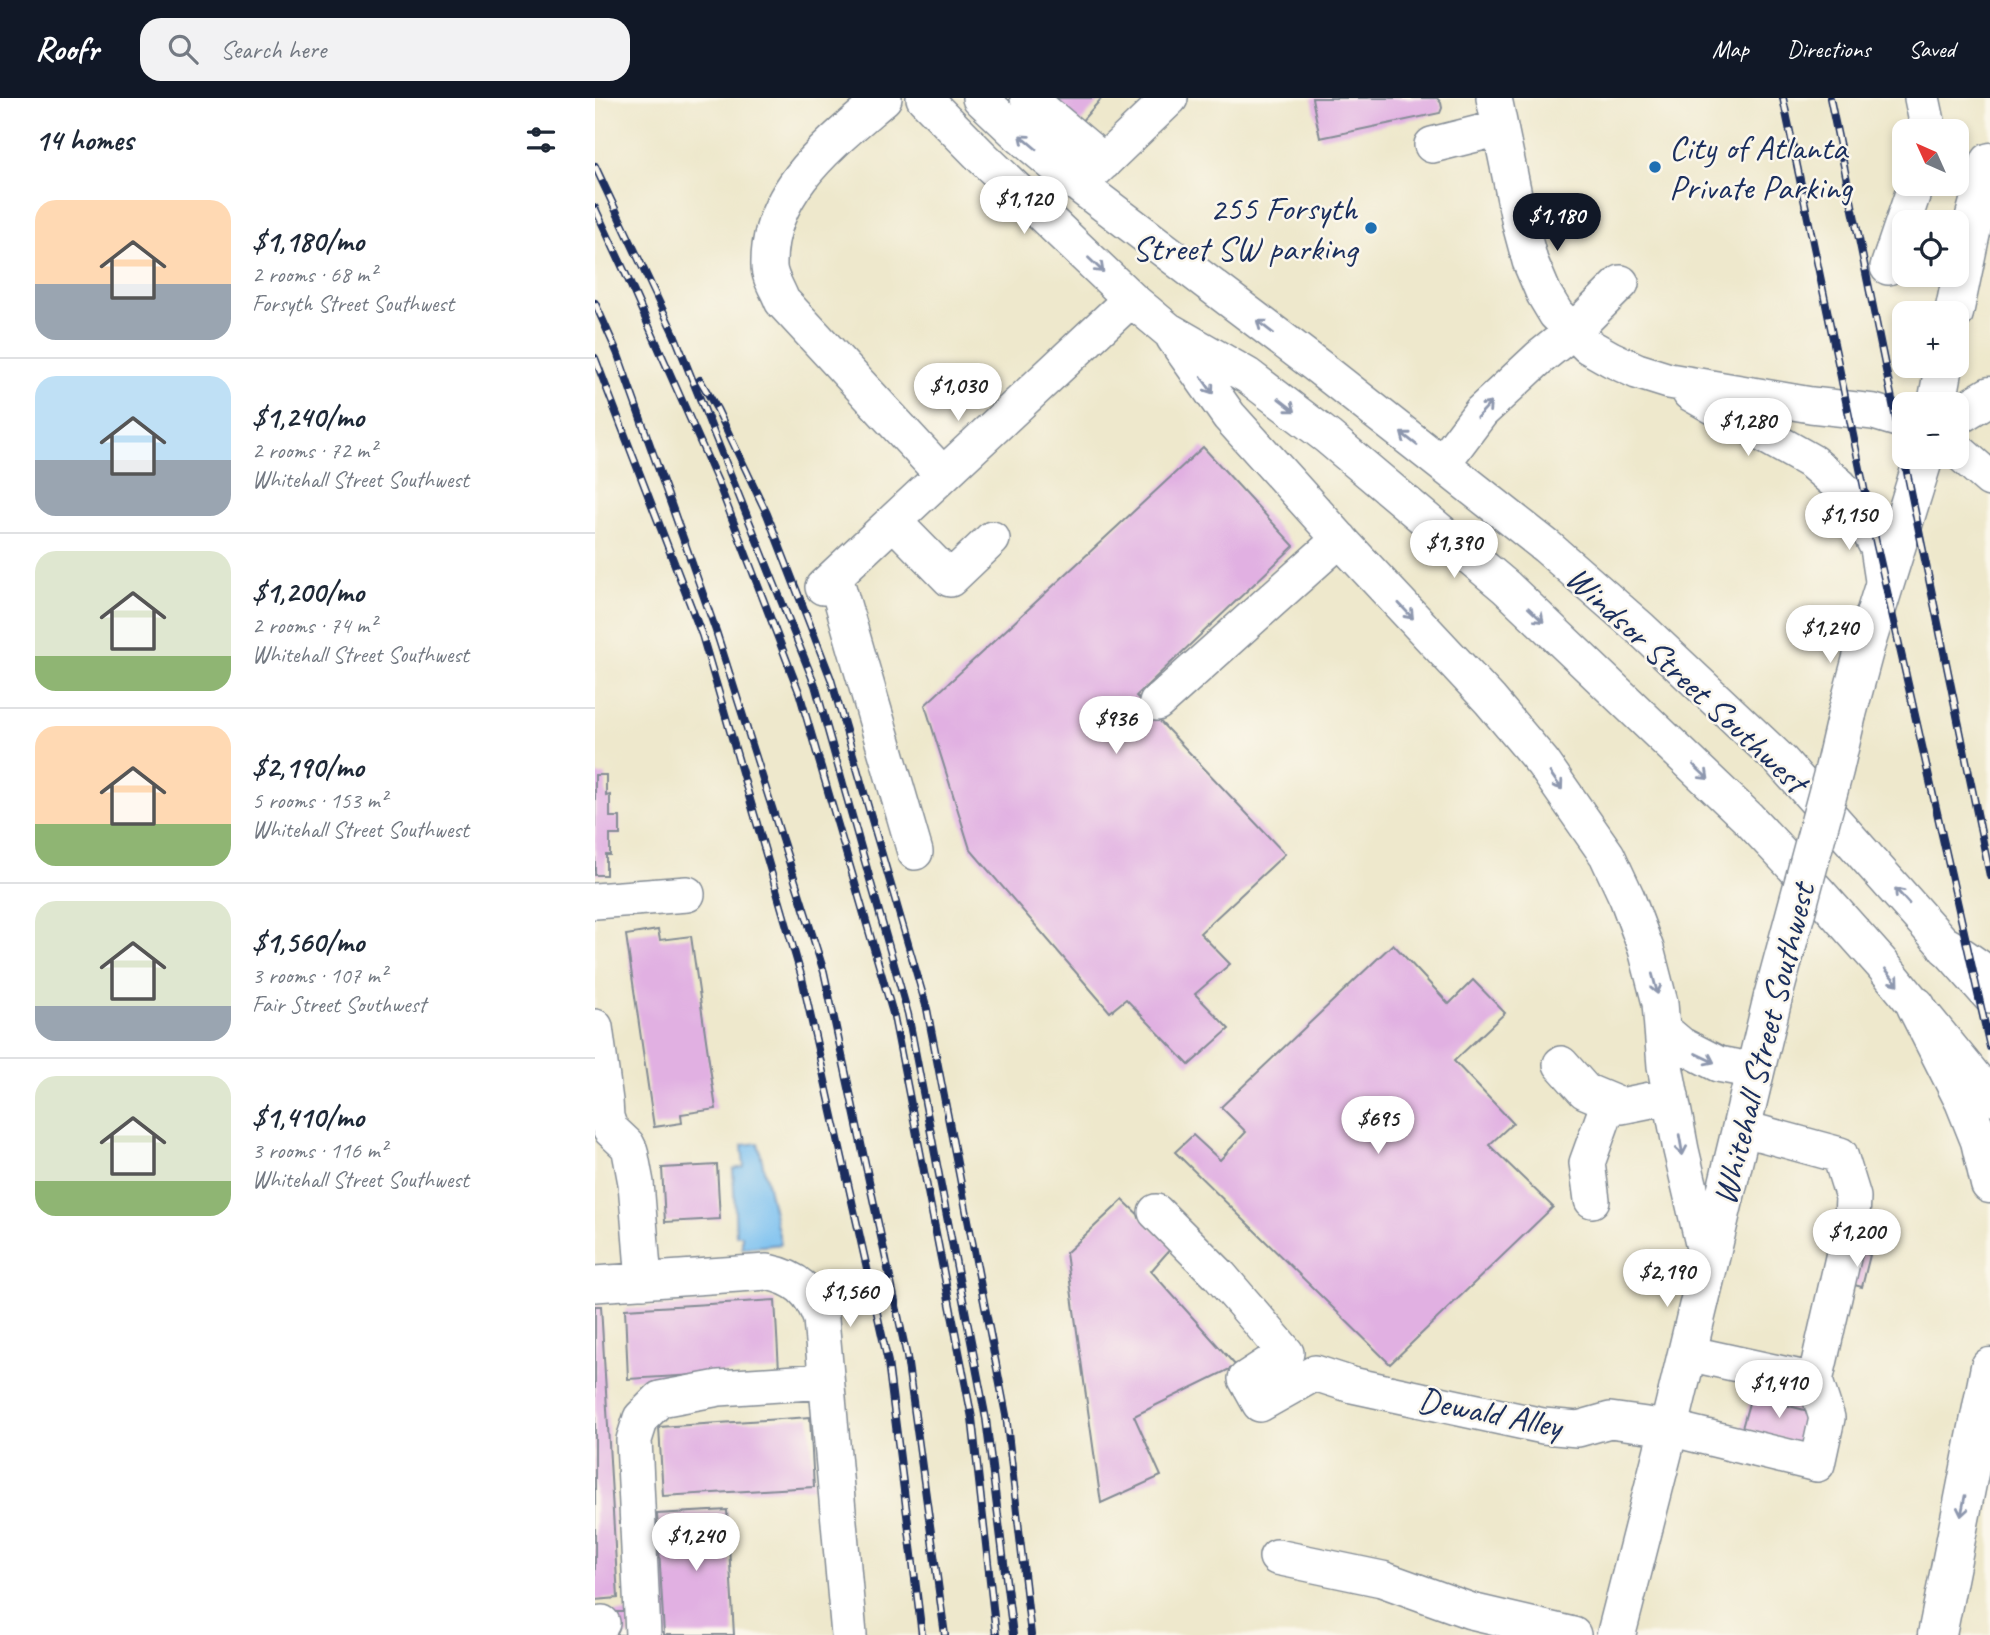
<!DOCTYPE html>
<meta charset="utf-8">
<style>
body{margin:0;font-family:Caveat,sans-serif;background:#f2f2f3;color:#1f2937;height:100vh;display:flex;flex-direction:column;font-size:26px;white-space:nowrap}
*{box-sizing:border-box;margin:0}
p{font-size:23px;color:#747a83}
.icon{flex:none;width:38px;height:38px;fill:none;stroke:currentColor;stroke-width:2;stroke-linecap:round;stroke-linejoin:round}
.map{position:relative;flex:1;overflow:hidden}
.details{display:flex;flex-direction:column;background:#fff;width:595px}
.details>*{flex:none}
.needle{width:46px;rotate:315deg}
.fabs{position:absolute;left:1297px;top:21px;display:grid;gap:14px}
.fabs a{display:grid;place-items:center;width:77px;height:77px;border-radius:14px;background:#fff;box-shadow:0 4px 10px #0003;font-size:35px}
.price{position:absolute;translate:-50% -60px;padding:0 16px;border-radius:24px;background:#fff;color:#222;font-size:23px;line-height:46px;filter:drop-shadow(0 2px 4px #0008)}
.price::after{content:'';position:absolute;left:50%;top:42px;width:21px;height:16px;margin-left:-10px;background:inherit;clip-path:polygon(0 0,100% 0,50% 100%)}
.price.active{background:#111827;color:#fff}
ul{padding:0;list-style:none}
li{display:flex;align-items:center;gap:21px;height:175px;padding:0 35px}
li+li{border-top:2px solid #e0e1e3}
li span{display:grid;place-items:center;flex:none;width:196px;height:140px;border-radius:21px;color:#555}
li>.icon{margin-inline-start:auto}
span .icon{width:84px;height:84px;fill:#fffc;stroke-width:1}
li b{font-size:30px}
h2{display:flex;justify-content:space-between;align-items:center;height:84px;padding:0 35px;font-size:30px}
header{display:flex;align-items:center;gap:42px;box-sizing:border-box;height:98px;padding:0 35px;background:#111827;color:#fff}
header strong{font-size:33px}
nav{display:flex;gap:38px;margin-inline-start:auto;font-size:24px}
.search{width:490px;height:63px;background:#f2f2f3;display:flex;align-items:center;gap:18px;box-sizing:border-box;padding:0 24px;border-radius:21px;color:#747a83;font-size:26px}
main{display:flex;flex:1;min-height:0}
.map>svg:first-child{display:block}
</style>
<header>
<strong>Roofr</strong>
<div class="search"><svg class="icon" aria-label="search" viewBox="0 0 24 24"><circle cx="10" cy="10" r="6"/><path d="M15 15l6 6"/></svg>Search here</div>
<nav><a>Map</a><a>Directions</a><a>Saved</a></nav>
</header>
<main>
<section class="details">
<h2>14 homes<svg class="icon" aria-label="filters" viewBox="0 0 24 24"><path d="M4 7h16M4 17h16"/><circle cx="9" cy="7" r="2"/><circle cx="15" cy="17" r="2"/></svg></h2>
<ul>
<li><span style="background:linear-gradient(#ffd9b3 60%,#9aa5b1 0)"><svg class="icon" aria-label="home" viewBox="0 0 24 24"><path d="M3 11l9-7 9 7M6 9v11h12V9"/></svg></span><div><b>$1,180/mo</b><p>2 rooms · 68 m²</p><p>Forsyth Street Southwest</p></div></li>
<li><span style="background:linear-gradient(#bfe0f5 60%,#9aa5b1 0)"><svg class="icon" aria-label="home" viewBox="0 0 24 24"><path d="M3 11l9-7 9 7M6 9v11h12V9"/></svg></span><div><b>$1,240/mo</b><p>2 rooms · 72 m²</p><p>Whitehall Street Southwest</p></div></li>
<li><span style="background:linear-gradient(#dfe7d0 75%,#8fb573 0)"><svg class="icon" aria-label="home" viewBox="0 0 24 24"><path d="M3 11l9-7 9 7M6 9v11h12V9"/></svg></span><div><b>$1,200/mo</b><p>2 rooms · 74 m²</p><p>Whitehall Street Southwest</p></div></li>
<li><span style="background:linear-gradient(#ffd9b3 70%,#8fb573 0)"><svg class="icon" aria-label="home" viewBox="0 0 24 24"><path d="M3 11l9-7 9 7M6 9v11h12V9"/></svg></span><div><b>$2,190/mo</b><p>5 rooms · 153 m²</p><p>Whitehall Street Southwest</p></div></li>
<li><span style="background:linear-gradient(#dfe7d0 75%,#9aa5b1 0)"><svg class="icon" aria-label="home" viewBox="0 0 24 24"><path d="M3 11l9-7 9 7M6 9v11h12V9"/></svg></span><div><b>$1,560/mo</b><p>3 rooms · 107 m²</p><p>Fair Street Southwest</p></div></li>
<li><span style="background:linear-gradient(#dfe7d0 75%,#8fb573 0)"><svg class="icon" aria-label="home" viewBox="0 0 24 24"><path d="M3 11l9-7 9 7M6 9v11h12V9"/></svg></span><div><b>$1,410/mo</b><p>3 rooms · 116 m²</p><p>Whitehall Street Southwest</p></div></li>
</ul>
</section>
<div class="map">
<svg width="1395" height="1537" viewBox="0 0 1395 1537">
<rect width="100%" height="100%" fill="#fbf7ec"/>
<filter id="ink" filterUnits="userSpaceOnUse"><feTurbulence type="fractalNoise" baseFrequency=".0143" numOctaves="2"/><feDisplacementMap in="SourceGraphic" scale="14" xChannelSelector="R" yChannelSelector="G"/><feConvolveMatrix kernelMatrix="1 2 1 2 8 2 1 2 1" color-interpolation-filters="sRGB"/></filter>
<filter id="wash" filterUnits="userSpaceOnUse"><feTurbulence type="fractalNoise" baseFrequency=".00686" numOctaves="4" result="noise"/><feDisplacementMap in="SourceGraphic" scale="28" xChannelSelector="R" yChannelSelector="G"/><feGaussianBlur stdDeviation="1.57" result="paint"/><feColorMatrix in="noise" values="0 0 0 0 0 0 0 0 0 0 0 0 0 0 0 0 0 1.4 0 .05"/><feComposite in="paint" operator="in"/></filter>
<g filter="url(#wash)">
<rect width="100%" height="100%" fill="#eee8cc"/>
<path fill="#78bff0" stroke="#4a77a7" stroke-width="2" d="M163 1045 186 1146 147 1150V1137H141L138 1071 149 1069 147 1047Z"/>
<g id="blocks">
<path fill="#e1b0e2" d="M454 0H507L484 26Z
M717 0H842L846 5 847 10 845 15 725 40Z
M608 349 699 448 541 598 690 756 605 835 635 866 600 896 634 931 594 967 531 901 515 914 375 751 330 607Z
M0 677H11V698L15 697V719H25V737H15V757H11V777H0Z
M63 832 65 842 96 838 121 1011 86 1016 87 1025 59 1029 31 837Z
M798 846 854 906 878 882 910 915 859 963 918 1025 894 1047 958 1109 795 1266 580 1054 598 1037 625 1062 651 1034 626 1009Z
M122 1067 125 1121 70 1124 67 1070Z
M528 1102 577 1149 556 1173 641 1268 539 1318 566 1378 506 1405 471 1155Z
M1256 1152 1275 1157 1267 1189 1248 1184Z
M180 1202 184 1272 33 1281 30 1211Z
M0 1208H6L23 1500 0 1502Z
M1156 1298 1221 1315 1212 1347 1147 1330Z
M215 1319 219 1389 68 1398 64 1329Z
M132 1412 139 1537H69L62 1416Z
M19 1514H33L34 1537H20Z"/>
</g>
</g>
<g filter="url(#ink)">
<use href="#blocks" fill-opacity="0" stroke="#848c95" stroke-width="2"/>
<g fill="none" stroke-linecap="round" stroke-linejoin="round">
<g stroke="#848c95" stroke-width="38">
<path id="minor" d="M289 0C238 44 172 92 174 168 174 179 183 192 187 203L348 377
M329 0 388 60 536 201 573 232 653 278 733 339 911 489 1153 720 1219 790 1286 865 1395 999
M385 0 423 36 480 84 725 270 847 366 951 448 1046 531 1186 663 1395 898
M433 0 509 64
M899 0 925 126 935 163 949 196 961 216 993 248 1016 261 1042 273 1074 283 1216 307 1279 314 1309 323
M1327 0 1334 33
M837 47 905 30
M480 84 501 71 575 0
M1293 169 1321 86
M579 240 634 318 750 447 895 602 948 665 1012 757 1032 800 1051 851 1065 905 1070 968 1086 1052 1113 1167
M1095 295 1217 364 1245 388 1259 405 1283 450 1289 489
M1362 352 1395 381
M847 366 886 314 944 260 978 233 1026 185
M299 424 355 481 397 441
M240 479 320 754
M228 489 536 201
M562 605 745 441
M0 803 92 796
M0 929 10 1003 11 1019 15 1031 32 1047 35 1053 41 1085 49 1183
M1067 931 1086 947 1123 966 1160 973
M966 966 990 993 1026 1008 1076 998
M997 1102 992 1065 1014 1004
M561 1114 625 1178 691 1255 651 1281 665 1306 720 1275 757 1287 948 1328 983 1331 1015 1322 1074 1330 1222 1366 1232 1320 1220 1283 1257 1120 1258 1099 1245 1057 1146 1030
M0 1186 172 1174C202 1180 216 1193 226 1221L254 1537
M1092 1255 1220 1283
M682 1459 787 1481 876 1513 978 1537
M0 1526 7 1525
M48 1537 39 1342 46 1320 65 1301 124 1290 231 1283"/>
</g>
<g stroke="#848c95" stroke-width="41">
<path id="major" d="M1359 215 1377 129 1395 64
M1342 306 1349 268
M1362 318 1395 298
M1252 616 1270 549 1329 359
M1021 1537 1074 1330 1178 899"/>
</g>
<g stroke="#848c95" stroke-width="41">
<path id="highway" d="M1352 849 1395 879
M1321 908 1369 1003 1385 1043 1395 1086
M1342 1537 1395 1269"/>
</g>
<use href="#minor" stroke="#fff" stroke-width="35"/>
<use href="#major" stroke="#fff" stroke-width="38"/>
<use href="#highway" stroke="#fff" stroke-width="38"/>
<g stroke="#1b2f5e" stroke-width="8">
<path id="rail" d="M1188 0 1273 409 1395 949
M1235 0 1395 778
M0 68 79 236 220 587 313 916 391 1321 418 1537
M0 110 33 181 123 384 204 594 299 919 377 1320 401 1537
M0 205 22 254 121 533 229 874 312 1259 350 1537
M0 260 107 537 207 880 293 1264 327 1537
M105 282 122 311 172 416 236 581 332 911 411 1317 436 1537"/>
</g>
<use href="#rail" stroke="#fbf7ec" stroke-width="5" stroke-dasharray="16" stroke-linecap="butt"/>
<g stroke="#848c95" stroke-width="41" stroke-linecap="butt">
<path id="major-bridge" d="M1178 899 1239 672 1252 616"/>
</g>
<use href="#major-bridge" stroke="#fff" stroke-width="38"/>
</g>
<defs><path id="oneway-shaft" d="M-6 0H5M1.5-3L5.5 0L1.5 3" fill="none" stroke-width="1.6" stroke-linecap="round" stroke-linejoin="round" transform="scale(1.75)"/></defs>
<g stroke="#8d97ae">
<use href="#oneway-shaft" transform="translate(433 44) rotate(-140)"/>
<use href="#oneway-shaft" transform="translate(501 167) rotate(44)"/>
<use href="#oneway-shaft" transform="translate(670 229) rotate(-143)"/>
<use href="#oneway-shaft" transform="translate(612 287) rotate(55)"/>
<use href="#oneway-shaft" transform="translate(692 307) rotate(38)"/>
<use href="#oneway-shaft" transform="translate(889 312) rotate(-47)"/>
<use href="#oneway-shaft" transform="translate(814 341) rotate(-142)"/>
<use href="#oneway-shaft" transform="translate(811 513) rotate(47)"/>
<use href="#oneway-shaft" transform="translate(941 517) rotate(43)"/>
<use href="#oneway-shaft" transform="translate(1106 674) rotate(44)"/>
<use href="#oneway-shaft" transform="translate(961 683) rotate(55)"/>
<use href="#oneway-shaft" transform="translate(1307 798) rotate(-132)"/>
<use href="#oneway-shaft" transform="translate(1297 879) rotate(51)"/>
<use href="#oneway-shaft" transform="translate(1060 886) rotate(75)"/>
<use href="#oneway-shaft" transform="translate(1110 960) rotate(26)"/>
<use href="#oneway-shaft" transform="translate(1086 1047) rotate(80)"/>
<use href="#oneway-shaft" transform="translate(1368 1408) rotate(101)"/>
</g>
</g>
<g fill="#1f6fb2" stroke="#fbf7ec" stroke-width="2.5">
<circle cx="1060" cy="69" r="7"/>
<circle cx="776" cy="130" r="7"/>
</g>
<g text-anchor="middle" stroke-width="5" stroke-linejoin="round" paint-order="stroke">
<g font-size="35" fill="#1b2f5e" stroke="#fbf7ec" text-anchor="start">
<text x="1074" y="61">City of Atlanta<tspan x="1074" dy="40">Private Parking</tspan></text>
<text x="762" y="122" text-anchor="end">255 Forsyth<tspan x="762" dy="40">Street SW parking</tspan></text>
</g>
<g font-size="35" fill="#1b2f5e" stroke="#fbf7ec">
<text transform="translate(1092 581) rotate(43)" y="12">Windsor Street Southwest</text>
<text transform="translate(1168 946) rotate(-76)" y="12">Whitehall Street Southwest</text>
<text transform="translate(895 1314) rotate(11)" y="12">Dewald Alley</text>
</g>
</g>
</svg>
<div class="fabs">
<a><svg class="needle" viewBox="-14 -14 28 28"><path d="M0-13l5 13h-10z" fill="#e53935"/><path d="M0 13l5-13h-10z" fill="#747a83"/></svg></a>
<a><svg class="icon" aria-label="locate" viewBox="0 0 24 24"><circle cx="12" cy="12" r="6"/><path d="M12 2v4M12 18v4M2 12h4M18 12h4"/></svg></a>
<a>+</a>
<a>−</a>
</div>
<b class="price" style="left:429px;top:138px">$1,120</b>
<b class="price active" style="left:962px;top:155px">$1,180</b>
<b class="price" style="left:363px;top:325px">$1,030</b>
<b class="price" style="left:1153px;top:360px">$1,280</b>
<b class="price" style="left:1254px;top:454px">$1,150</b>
<b class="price" style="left:859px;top:482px">$1,390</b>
<b class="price" style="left:1235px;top:567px">$1,240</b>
<b class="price" style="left:521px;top:658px">$936</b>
<b class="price" style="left:783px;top:1058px">$695</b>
<b class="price" style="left:1262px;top:1171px">$1,200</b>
<b class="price" style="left:1072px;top:1211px">$2,190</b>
<b class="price" style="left:255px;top:1231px">$1,560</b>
<b class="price" style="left:1184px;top:1322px">$1,410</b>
<b class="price" style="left:101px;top:1475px">$1,240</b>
</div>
</main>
